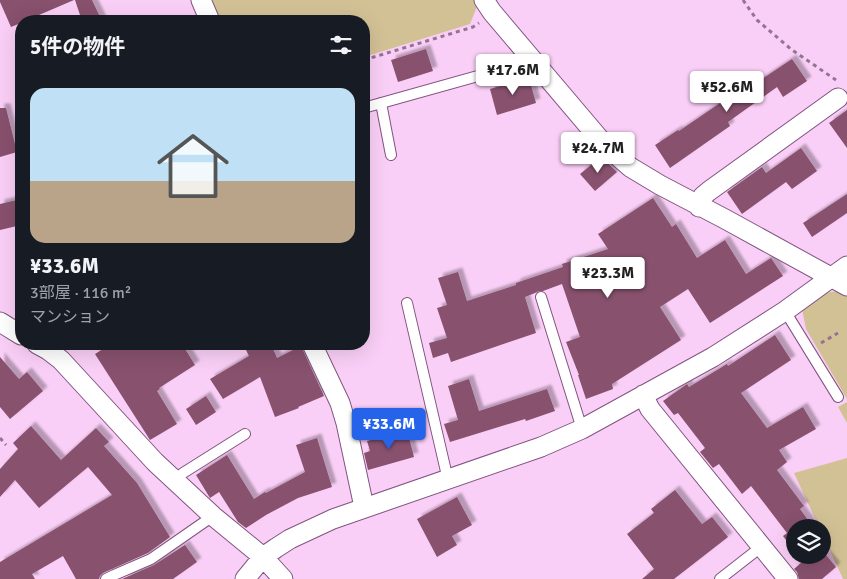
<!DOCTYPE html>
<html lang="ja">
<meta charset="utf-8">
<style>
body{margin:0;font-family:Signika,"Noto Sans JP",sans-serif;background:#20242c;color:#f1f3f6;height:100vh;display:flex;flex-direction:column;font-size:19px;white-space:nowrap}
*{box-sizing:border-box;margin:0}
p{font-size:16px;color:#9ea1a6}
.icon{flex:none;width:28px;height:28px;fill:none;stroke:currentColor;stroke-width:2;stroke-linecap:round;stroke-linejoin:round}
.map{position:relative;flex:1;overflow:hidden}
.details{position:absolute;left:15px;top:15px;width:355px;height:335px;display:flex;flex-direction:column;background:#171b24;border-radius:20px;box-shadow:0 5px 20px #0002}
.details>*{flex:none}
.tools{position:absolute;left:786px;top:519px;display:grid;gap:10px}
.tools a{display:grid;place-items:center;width:45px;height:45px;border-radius:50%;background:#171b24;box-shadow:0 5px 20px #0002;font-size:25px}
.price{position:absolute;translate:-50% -42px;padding:0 11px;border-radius:5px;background:#fff;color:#222;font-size:16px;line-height:32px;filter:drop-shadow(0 1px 2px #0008)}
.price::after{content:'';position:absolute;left:50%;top:30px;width:15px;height:11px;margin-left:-8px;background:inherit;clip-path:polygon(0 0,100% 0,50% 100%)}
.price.current{background:#2563eb;color:#fff}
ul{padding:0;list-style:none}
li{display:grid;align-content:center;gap:10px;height:265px;padding:0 15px}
li span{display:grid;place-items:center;height:155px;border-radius:15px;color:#555}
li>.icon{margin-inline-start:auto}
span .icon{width:90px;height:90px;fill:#fffc;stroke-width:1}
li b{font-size:21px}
h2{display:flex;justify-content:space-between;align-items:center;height:60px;padding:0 15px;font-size:21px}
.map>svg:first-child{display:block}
</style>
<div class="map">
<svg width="847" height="579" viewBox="0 0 847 579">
<defs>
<filter id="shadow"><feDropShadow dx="4.5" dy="-4.5" stdDeviation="1" flood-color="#0004"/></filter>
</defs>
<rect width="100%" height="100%" fill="#facff7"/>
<path fill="#d3c196" d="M207 0H476L478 4 470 24 364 57V21H217Z
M838 291 847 295V399L806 329 802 309 825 293Z
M847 402V423L838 407Z
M847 458V579H843L823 535 822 528 819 527 794 473Z"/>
<path fill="#88516e" filter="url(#shadow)" d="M0 0H74L25 21H21V23L11 27 0 2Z
M75 0H92L102 21H82Z
M426 49 433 71 398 82 391 60Z
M792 59 807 81 783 97 777 87 728 122 730 126 670 168 655 145 678 130 679 131 751 82 753 85Z
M529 78 536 103 497 115 490 89Z
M0 108H6L17 152 0 157Z
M847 110V148L829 123Z
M801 148 817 171 792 189 786 182 742 214 727 192 762 167 766 173Z
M601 157 617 172 595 191 580 174Z
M847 194V213L812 237 803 223Z
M653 198 672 227 676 224 697 258 725 240 746 274 771 258 783 276 710 323 688 289 660 307 681 340 612 384 613 389 586 399 578 375H579L566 342 580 337 562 284 543 291H539L535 293 525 297 536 333 451 362 448 353 433 358 429 343 447 338 437 308 447 305 438 278 458 272 467 301 516 285V283L563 267 562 264 608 249 598 234Z
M21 199V225L0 230V204Z
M775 335 791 360 741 393 767 428 803 407 816 429 779 450 787 462 777 470 804 506 800 509 814 528H795V552L783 536 787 533 751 486 742 494 719 464 713 468 700 452 705 448 678 413 674 415 663 401 687 384 689 387 727 364 728 366Z
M111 344H182L195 365 159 388 160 389 157 391 177 424 150 440 95 354Z
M243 344H271L277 358 301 346 324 396 298 407 299 408 275 417 260 377 223 399 210 379 249 356Z
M0 357 19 379 27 372 43 391 10 419 0 407Z
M469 379 479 411 547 389 555 411 526 421 525 419 450 442 444 424 458 420 448 386Z
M206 396 216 412 196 425 186 409Z
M31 426 61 460 96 428 109 442 104 446 137 483 170 537 148 553 103 573 100 576 99 579H76L63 556 32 574 35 579H0V562L112 495 88 467 39 508 15 480 0 497V469L18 449 13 443Z
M407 430 414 457 368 470 364 453 370 451 367 441Z
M317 438 332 487 298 498 266 515 246 528 238 522 219 492 210 498 196 475 227 455 254 499 265 492 266 493 305 472 296 445Z
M675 490 702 524 712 517 728 537 674 579H642L654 569 627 534 654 513 651 509Z
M457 497 472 525 452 536 457 545 437 557 417 519Z
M185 545 197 562 173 579H122L154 565Z
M822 550 836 567 822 579H799L797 572 794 569 802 562 797 555H822Z"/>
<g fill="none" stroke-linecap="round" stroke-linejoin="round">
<g stroke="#815480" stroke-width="12">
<path id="lane" d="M381 103 391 155
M367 107 517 65 530 57
M541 297 582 429
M407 303 448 480
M785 311 838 397
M175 480 183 473 245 434
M106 579 114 575 151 559 213 516
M720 579 761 547"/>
</g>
<g stroke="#815480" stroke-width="21">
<path id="street" d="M201 0 210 21
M484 0 492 12 603 143 630 167 660 185 725 219 847 286
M699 207 703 196 709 191 838 98
M0 322 21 335
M37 344 48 350 61 360 155 462 213 516 263 557 283 579
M312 344 340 403 346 423 364 507
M643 395 650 409 788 579
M245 579 263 557 276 548 290 539 333 519 541 447 582 429 713 357 785 311 847 266"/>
</g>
<path stroke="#937491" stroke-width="3" stroke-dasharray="4 4" stroke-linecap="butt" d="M743 0 757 20 792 50 836 80
M364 60 473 27 479 23
M821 343 838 333
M0 438 6 445"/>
<use href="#lane" stroke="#fff" stroke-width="10"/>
<use href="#street" stroke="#fff" stroke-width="19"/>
</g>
</svg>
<div class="tools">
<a><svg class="icon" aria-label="layers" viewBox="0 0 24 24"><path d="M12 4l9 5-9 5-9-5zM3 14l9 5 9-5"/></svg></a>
</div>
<b class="price" style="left:513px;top:96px">¥17.6M</b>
<b class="price" style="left:727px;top:113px">¥52.6M</b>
<b class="price" style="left:598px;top:174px">¥24.7M</b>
<b class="price" style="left:608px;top:299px">¥23.3M</b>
<b class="price current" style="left:389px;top:450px">¥33.6M</b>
<section class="details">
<h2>5件の物件<svg class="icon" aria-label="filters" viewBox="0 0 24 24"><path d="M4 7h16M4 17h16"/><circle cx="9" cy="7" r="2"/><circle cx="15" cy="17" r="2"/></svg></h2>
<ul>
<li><span style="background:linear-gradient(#bfe0f5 60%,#b9a48a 0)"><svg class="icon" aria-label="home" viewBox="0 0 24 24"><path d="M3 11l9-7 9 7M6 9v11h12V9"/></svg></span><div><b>¥33.6M</b><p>3部屋 · 116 m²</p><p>マンション</p></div></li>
</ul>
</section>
</div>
